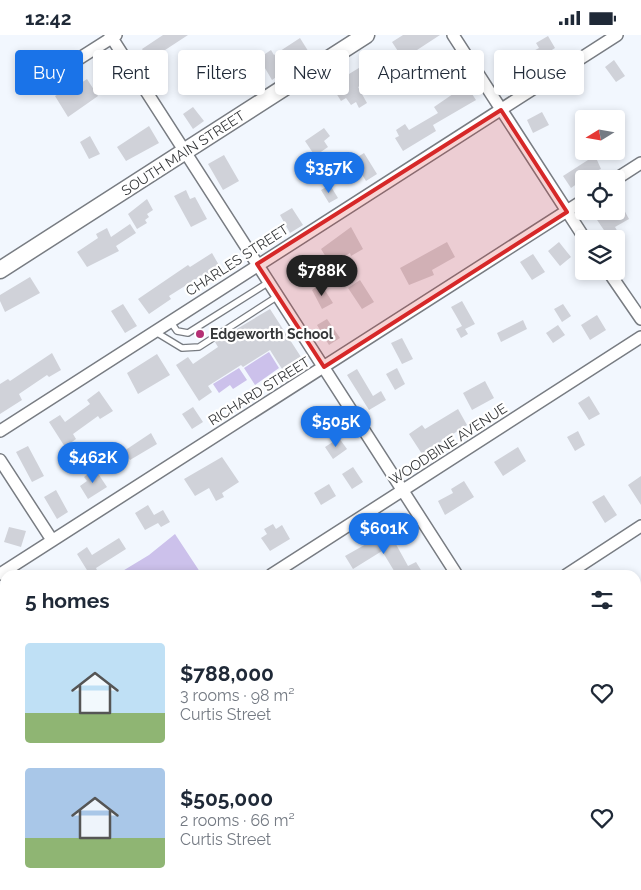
<!DOCTYPE html>
<meta charset="utf-8">
<style>
body{margin:0;font-family:Raleway,sans-serif;background:#f6f6f7;color:#1f2937;height:100vh;display:flex;flex-direction:column;font-size:19px;white-space:nowrap}
*{box-sizing:border-box;margin:0}
p{font-size:16px;color:#747a83}
.icon{flex:none;width:28px;height:28px;fill:none;stroke:currentColor;stroke-width:2;stroke-linecap:round;stroke-linejoin:round}
.map{position:relative;flex:1;overflow:hidden}
.drawer{position:absolute;left:0px;top:535px;width:641px;height:320px;display:flex;flex-direction:column;background:#fff;border-radius:15px 15px 0 0;box-shadow:0 2px 8px #0003}
.drawer>*{flex:none}
.banner{position:absolute;left:15px;top:15px;width:611px;height:45px;display:flex;gap:10px}
.needle{width:32px;rotate:259deg}
.tools{position:absolute;left:575px;top:75px;display:grid;gap:10px}
.tools a{display:grid;place-items:center;width:50px;height:50px;border-radius:5px;background:#fff;box-shadow:0 2px 8px #0003;font-size:25px}
.price{position:absolute;translate:-50% -42px;padding:0 11px;border-radius:18px;background:#1a73e8;color:#fff;font-size:16px;line-height:32px;filter:drop-shadow(0 1px 2px #0008)}
.price::after{content:'';position:absolute;left:50%;top:30px;width:15px;height:11px;margin-left:-8px;background:inherit;clip-path:polygon(0 0,100% 0,50% 100%)}
.price.active{background:#222;color:#fff}
ul{padding:0;list-style:none}
li{display:flex;align-items:center;gap:15px;height:125px;padding:0 25px}
li span{display:grid;place-items:center;flex:none;width:140px;height:100px;border-radius:5px;color:#555}
li>.icon{margin-inline-start:auto}
span .icon{width:60px;height:60px;fill:#fffc;stroke-width:1}
li b{font-size:21px}
h2{display:flex;justify-content:space-between;align-items:center;height:60px;padding:0 25px;font-size:21px}
.chip{padding:0 18px;border-radius:5px;background:#fff;box-shadow:0 2px 8px #0003;font-size:18px;line-height:45px}
.chip.active{background:#1a73e8;color:#fff}
.status{display:flex;justify-content:space-between;align-items:center;height:35px;padding:0 25px;background:#fff;direction:ltr}
.status svg{height:14px;fill:currentColor}
.map>svg:first-child{display:block}
</style>
<div class="status"><b>12:42</b><svg viewBox="0 0 49 12"><path d="M0 12V9h3v3zM5 12V6h3v6zM10 12V3h3v9zM15 12V0h3v12zM26 1h20v11H26zM47 4h2v5h-2z"/></svg></div>
<div class="map">
<svg width="641" height="855" viewBox="0 0 641 855">
<rect width="100%" height="100%" fill="#f2f7fe"/>
<path fill="#ccc1eb" d="M269 317 279 333 255 350 244 333Z
M239 333 247 345 233 354 230 350 219 358 213 349Z
M175 499 202 540H116L149 520Z
M5 608V847H0V611Z"/>
<path fill="#d0d2d9" d="M163 0H188L159 19 166 29 156 36 142 14Z
M403 0H440L417 15 419 18 405 27 392 7Z
M548 1 555 13 534 26 537 31 504 51 496 36 539 13 536 8Z
M300 3 310 19 272 45 259 23 271 15 274 20Z
M614 25 625 41 616 47 605 32Z
M367 28 375 42 358 52 367 68 359 73 356 67 351 70 346 63 341 66 331 50Z
M87 44 98 61 68 82 55 61 68 53 69 56Z
M466 50 476 65 433 90 436 96 403 116 395 103 399 101 396 95 405 89 409 95 438 78 434 72Z
M193 72 204 86 193 94 183 79Z
M542 77 549 90 533 98 527 85Z
M149 91 159 108 126 126 117 112Z
M324 93 330 101 324 106 328 112 315 121 305 106Z
M90 101 100 119 89 124 80 107Z
M584 116H593L601 134 584 141 585 143 571 153 563 141 588 125Z
M364 118 377 139 366 146 353 125Z
M224 120 239 146 223 155 208 129Z
M330 150 338 163 329 168 321 155Z
M186 155 190 164 195 162 207 184 191 192 174 161Z
M616 160 629 184 615 192 622 204H610L591 176H616Z
M147 164 153 175 147 179 149 182 145 185 147 188 137 194 128 179Z
M292 173 303 190 290 198 280 180Z
M130 189 136 198 116 211 119 216 87 232 77 217 98 203 96 199 107 193 111 202Z
M351 192 363 214 351 221 350 218 331 230 321 214Z
M447 207 455 222 432 235 434 240 409 250 400 233Z
M559 207 571 222 560 231 548 216Z
M212 218 220 232 205 241 204 239 169 261 171 264 149 279 138 264 188 230 190 232Z
M533 219 545 237 532 245 520 227Z
M30 242 40 258 5 277 0 266V260Z
M360 245 374 267 362 274 348 253Z
M321 249 333 268 322 274 312 255Z
M462 266 475 289 465 294 468 299 461 303 456 294 462 291 451 272Z
M123 269 137 291 125 298 111 276Z
M563 269 571 281 562 287 554 274Z
M270 274 301 322 282 334 270 315 243 332 241 330 208 351 212 357 199 366 176 330 188 322 193 329 218 312 215 307Z
M597 280 606 295 590 305 581 290Z
M327 284 340 303 329 310 317 290Z
M523 285 527 294 501 307 497 298Z
M558 290 565 300 553 308 546 298Z
M402 303 413 324 402 329 391 308Z
M52 318 61 335 49 342 47 340 19 359 22 365 0 379V349L8 344 10 346Z
M157 319 170 340 138 359 127 338Z
M397 333 405 349 395 355 386 339Z
M357 334 373 361 381 356 386 365 369 375 347 340Z
M485 346 494 363 472 375 463 358Z
M99 356 113 376 100 384 98 381 73 399 76 404 65 412 49 387 60 380 65 387 90 369 87 365Z
M589 361 600 379 589 385 578 368Z
M193 372 203 387 192 394 182 379Z
M458 374 467 390 422 419 409 399 422 390 425 394Z
M578 396 585 410 575 416 567 402Z
M151 398 157 409 130 425 124 416Z
M339 403 347 414 333 424 325 412Z
M28 411 44 441 32 447 16 417Z
M518 412 526 426 503 441 494 427Z
M222 422 239 447 222 458 224 462 216 466 209 453 195 461 184 444Z
M353 432 363 447 352 454 342 439Z
M95 434 107 452 88 464 80 451 87 446 84 442Z
M641 441V470L628 450Z
M464 446 474 462 445 480 438 466 453 458 451 454Z
M329 449 336 461 321 470 314 458Z
M56 455 68 477 57 484 44 462Z
M604 460 617 480 605 488 592 467Z
M148 470 154 480 163 475 170 487 161 492 158 488 145 495 135 478Z
M273 489 276 494 282 490 290 504 270 516 261 503 267 499 264 494Z
M9 492 26 496 21 512 4 507Z
M387 493 408 531 416 527 424 540H394L396 539 382 516 353 534 345 521 375 504 373 501Z
M119 503 126 514 96 533 99 540H90L77 519 87 512 92 520Z"/>
<g fill="none" stroke-linecap="round" stroke-linejoin="round">
<g stroke="#787c82" stroke-width="8">
<path id="lane" d="M170 286 177 296 188 298 269 247
M154 296 182 313 199 312 278 261"/>
</g>
<g stroke="#787c82" stroke-width="14">
<path id="street" d="M110 0 457 540
M453 0 585 204
M47 44 116 0
M616 144 641 128
M608 236 641 284
M0 396 617 0
M0 425 52 505
M0 539 584 165
M271 540 641 302
M566 540 641 491
M636 681 641 678
M636 779 641 781
M399 850 404 855
M262 855V850
M427 855 431 850"/>
</g>
<g stroke="#787c82" stroke-width="19">
<path id="secondary" d="M0 235 366 0"/>
</g>
<use href="#lane" stroke="#fff" stroke-width="5.5"/>
<use href="#street" stroke="#fff" stroke-width="11"/>
<use href="#secondary" stroke="#fff" stroke-width="16"/>
</g>
<path fill="#d62828" fill-opacity="0.2" stroke="#d62828" stroke-width="4" stroke-linejoin="round" d="M501 75 567 177 324 332 257 229Z"/>
<circle fill="#b53074" stroke="#fff" stroke-width="2" cx="200" cy="299" r="5"/>
<g text-anchor="middle" stroke-width="4.5" stroke-linejoin="round" paint-order="stroke">
<g font-size="14" fill="#353739" stroke="#fff">
<text transform="translate(183 118) rotate(-33)" y="5">SOUTH MAIN STREET</text>
<text transform="translate(237 225) rotate(-33)" y="5">CHARLES STREET</text>
<text transform="translate(259 356) rotate(-32)" y="5">RICHARD STREET</text>
<text transform="translate(448 409) rotate(-33)" y="5">WOODBINE AVENUE</text>
</g>
<g font-size="14" font-weight="bold" fill="#353739" stroke="#fff" text-anchor="start">
<text x="210" y="304">Edgeworth School</text>
</g>
</g>
</svg>
<div class="tools">
<a><svg class="needle" viewBox="-14 -14 28 28"><path d="M0-13l5 13h-10z" fill="#e53935"/><path d="M0 13l5-13h-10z" fill="#747a83"/></svg></a>
<a><svg class="icon" aria-label="locate" viewBox="0 0 24 24"><circle cx="12" cy="12" r="6"/><path d="M12 2v4M12 18v4M2 12h4M18 12h4"/></svg></a>
<a><svg class="icon" aria-label="layers" viewBox="0 0 24 24"><path d="M12 4l9 5-9 5-9-5zM3 14l9 5 9-5"/></svg></a>
</div>
<b class="price" style="left:329px;top:159px">$357K</b>
<b class="price active" style="left:322px;top:262px">$788K</b>
<b class="price" style="left:336px;top:413px">$505K</b>
<b class="price" style="left:93px;top:449px">$462K</b>
<b class="price" style="left:384px;top:520px">$601K</b>
<div class="banner">
<a class="chip active">Buy</a>
<a class="chip">Rent</a>
<a class="chip">Filters</a>
<a class="chip">New</a>
<a class="chip">Apartment</a>
<a class="chip">House</a>
</div>
<section class="drawer">
<h2>5 homes<svg class="icon" aria-label="filters" viewBox="0 0 24 24"><path d="M4 7h16M4 17h16"/><circle cx="9" cy="7" r="2"/><circle cx="15" cy="17" r="2"/></svg></h2>
<ul>
<li><span style="background:linear-gradient(#bfe0f5 70%,#8fb573 0)"><svg class="icon" aria-label="home" viewBox="0 0 24 24"><path d="M3 11l9-7 9 7M6 9v11h12V9"/></svg></span><div><b>$788,000</b><p>3 rooms · 98 m²</p><p>Curtis Street</p></div><svg class="icon" aria-label="heart" viewBox="0 0 24 24"><path d="M12 20l-8-8c-3-5 5-10 8-4 3-6 11-1 8 4z"/></svg></li>
<li><span style="background:linear-gradient(#a9c7e8 70%,#8fb573 0)"><svg class="icon" aria-label="home" viewBox="0 0 24 24"><path d="M3 11l9-7 9 7M6 9v11h12V9"/></svg></span><div><b>$505,000</b><p>2 rooms · 66 m²</p><p>Curtis Street</p></div><svg class="icon" aria-label="heart" viewBox="0 0 24 24"><path d="M12 20l-8-8c-3-5 5-10 8-4 3-6 11-1 8 4z"/></svg></li>
</ul>
</section>
</div>
